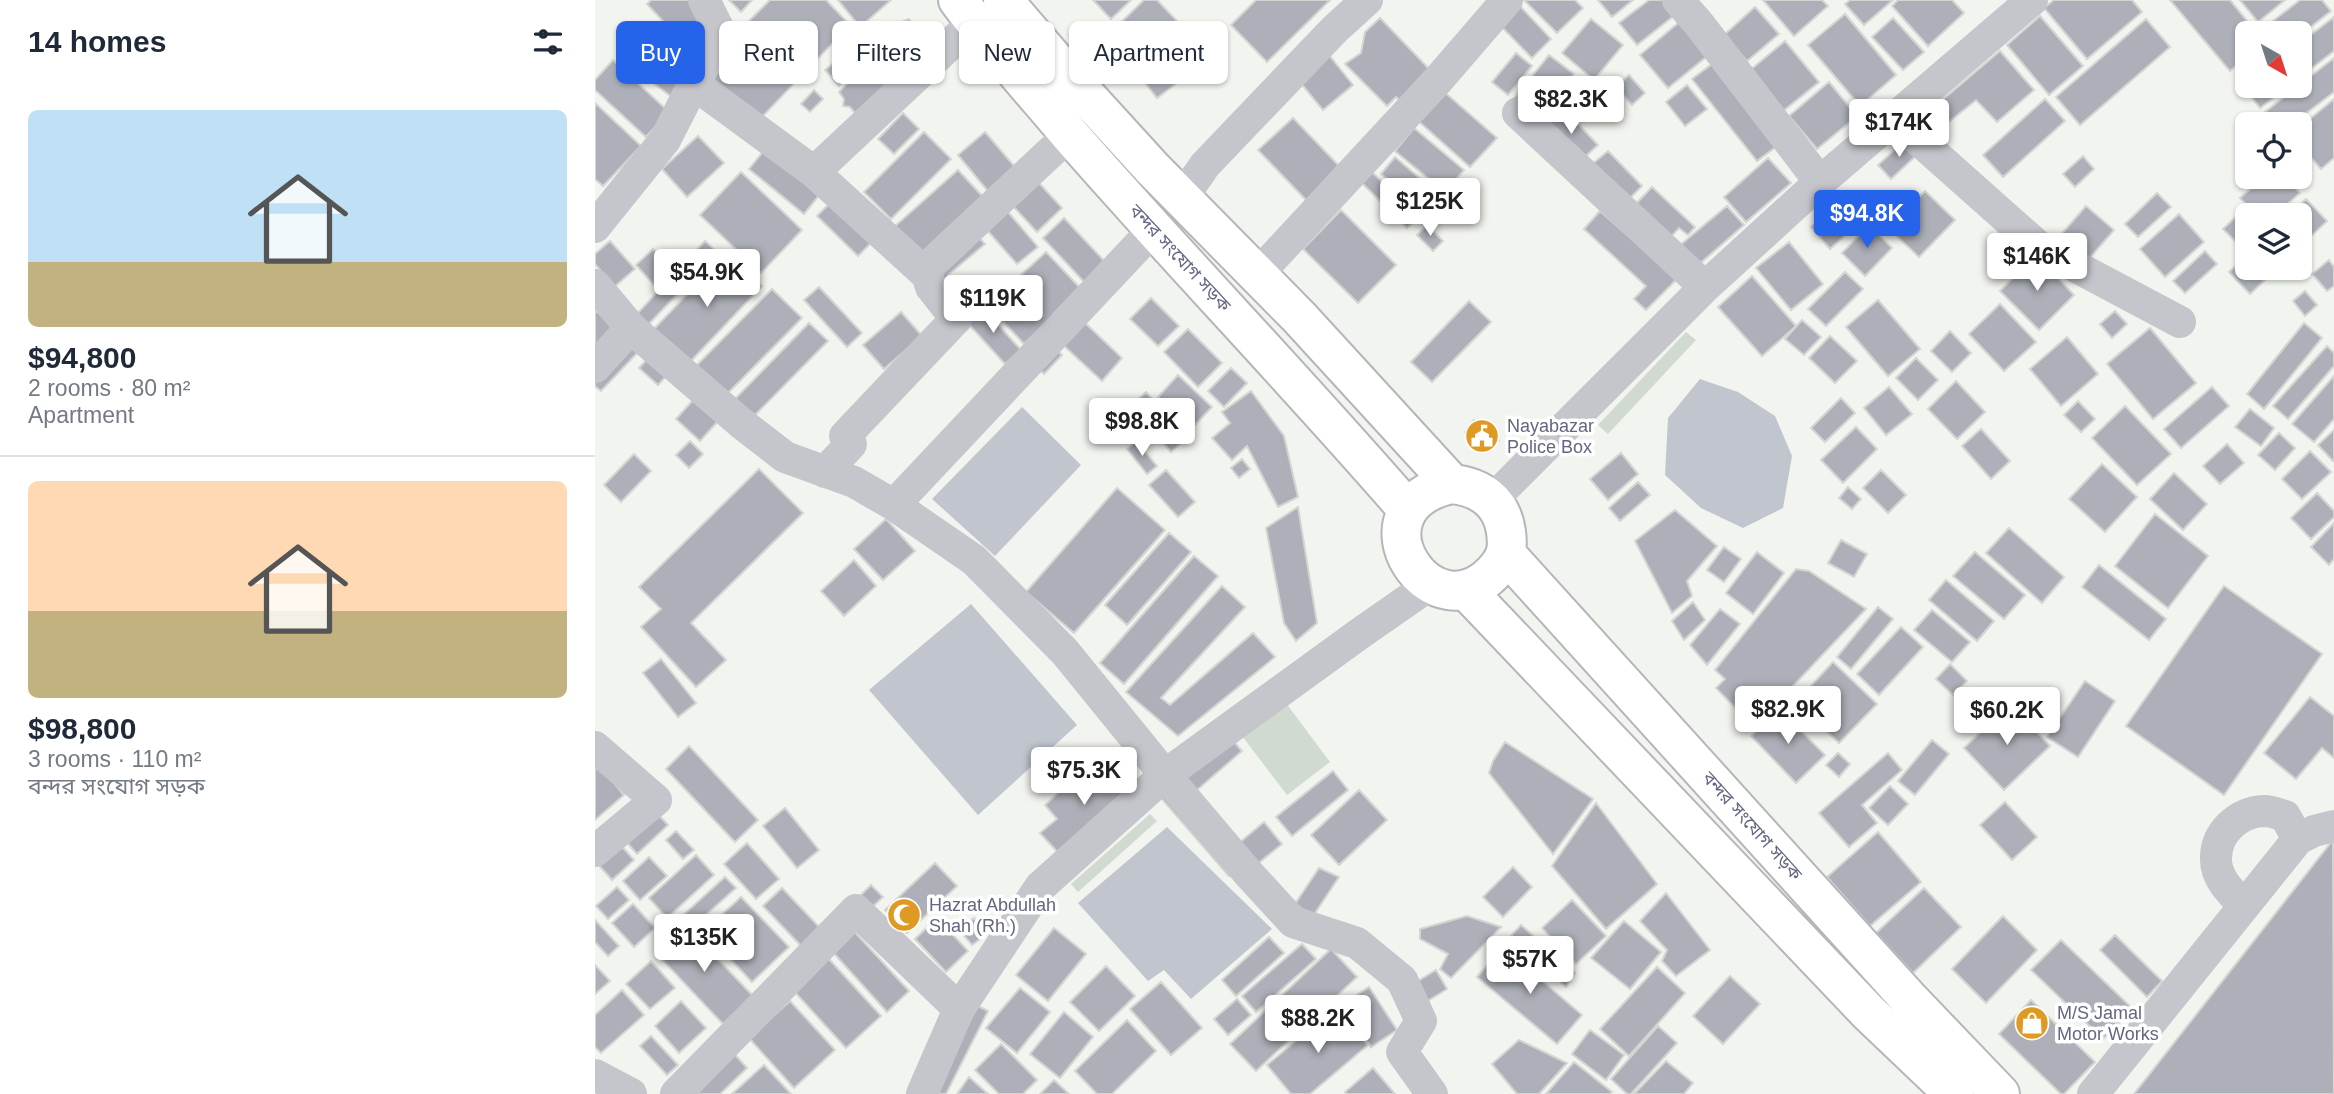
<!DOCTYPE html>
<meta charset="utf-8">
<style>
body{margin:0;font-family:Arial,"Noto Sans Bengali",sans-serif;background:#f2f2f3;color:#1f2937;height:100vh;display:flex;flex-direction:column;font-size:26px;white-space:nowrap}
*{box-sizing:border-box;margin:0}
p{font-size:23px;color:#747a83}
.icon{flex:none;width:38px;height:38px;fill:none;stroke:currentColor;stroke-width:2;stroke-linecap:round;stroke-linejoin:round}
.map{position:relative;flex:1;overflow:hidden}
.panel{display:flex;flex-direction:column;background:#fff;width:595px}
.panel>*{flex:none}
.guide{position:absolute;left:21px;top:21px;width:665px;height:63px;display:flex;gap:14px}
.needle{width:46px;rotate:141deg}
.tools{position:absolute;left:1640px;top:21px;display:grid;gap:14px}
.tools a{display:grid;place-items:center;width:77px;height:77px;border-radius:10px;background:#fff;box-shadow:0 2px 5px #0004;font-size:35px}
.price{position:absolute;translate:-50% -60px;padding:0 16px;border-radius:7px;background:#fff;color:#222;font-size:23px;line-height:46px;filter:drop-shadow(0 2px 4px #0008)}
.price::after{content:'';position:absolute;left:50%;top:42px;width:21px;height:16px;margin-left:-10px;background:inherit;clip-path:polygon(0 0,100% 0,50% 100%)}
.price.on{background:#2563eb;color:#fff}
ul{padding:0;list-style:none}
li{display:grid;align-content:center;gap:14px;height:371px;padding:0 28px}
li+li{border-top:2px solid #e0e1e3}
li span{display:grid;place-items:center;height:217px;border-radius:10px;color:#555}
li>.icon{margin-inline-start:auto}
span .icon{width:126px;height:126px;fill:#fffc;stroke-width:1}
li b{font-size:30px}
h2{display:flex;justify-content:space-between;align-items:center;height:84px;padding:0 28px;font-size:30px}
.chip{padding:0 24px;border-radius:10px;background:#fff;box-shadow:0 2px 5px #0004;font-size:24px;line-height:63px}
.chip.on{background:#2563eb;color:#fff}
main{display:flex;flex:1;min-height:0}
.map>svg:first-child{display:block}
</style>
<main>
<section class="panel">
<h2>14 homes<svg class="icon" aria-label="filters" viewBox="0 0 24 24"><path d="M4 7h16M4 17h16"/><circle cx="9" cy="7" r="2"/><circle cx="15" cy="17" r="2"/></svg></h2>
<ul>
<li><span style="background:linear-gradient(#bfe0f5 70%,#c2b280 0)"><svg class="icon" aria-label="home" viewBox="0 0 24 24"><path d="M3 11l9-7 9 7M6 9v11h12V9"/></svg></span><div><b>$94,800</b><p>2 rooms · 80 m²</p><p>Apartment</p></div></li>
<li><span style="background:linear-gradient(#ffd9b3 60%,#c2b280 0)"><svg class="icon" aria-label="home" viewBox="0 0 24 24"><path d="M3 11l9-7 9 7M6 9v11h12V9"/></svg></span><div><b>$98,800</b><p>3 rooms · 110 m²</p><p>বন্দর সংযোগ সড়ক</p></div></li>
</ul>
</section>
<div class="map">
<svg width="1739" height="1094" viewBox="0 0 1739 1094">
<rect width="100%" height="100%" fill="#f2f4ef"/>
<path fill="#d1dad1" d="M1091 332 1101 340 1013 434 1003 425Z
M691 703 735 762 692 795 647 736Z
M555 814 562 821 483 892 476 884Z"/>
<path fill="#c1c5ce" d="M1105 379 1143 392 1180 416 1197 456 1188 508 1148 528 1106 508 1070 475 1073 418Z
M427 407 486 465 400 556 337 499Z
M376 604 482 725 383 815 274 690Z
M572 827 677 929 596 999 569 970 553 981 483 903Z"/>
<path fill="#aeb0b9" stroke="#d4d5d2" stroke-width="2" d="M56 0H95L110 33 78 98 32 63 68 21 52 4Z
M134 0H157L146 12Z
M175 0H231L255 25 164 120 116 83 155 20Z
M243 0H296L265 27Z
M498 0H536L516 19Z
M549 0H562L582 21 535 68 508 40Z
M661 0H735L672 62 636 25Z
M929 0H980L988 8 962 33Z
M1003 0H1038L1017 17Z
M1054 0H1070L1081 14 1042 45 1024 23Z
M1168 0H1227L1233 6 1199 36Z
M1255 0H1298L1269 25 1250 4Z
M1303 0H1357L1369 13 1333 46 1297 6Z
M1459 0H1537L1547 12 1492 59 1449 8Z
M1575 0H1635L1662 33H1652V56L1635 71Z
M1645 0H1690L1663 22Z
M1705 0H1727L1736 11 1704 36V33H1673L1669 28Z
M922 3 956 39 937 58 902 22Z
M1160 7 1184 34 1152 61 1129 35Z
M1250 14 1301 75 1265 106 1213 45Z
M1445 16 1488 66 1454 95 1412 45Z
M1739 17V51L1704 78V44Z
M785 18 840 75 811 106 801 97 792 106 750 64 766 53 770 32Z
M1298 18 1329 52 1308 70 1277 37Z
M314 19 336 51 260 113 255 107 248 106 249 99 244 92 262 73 253 60 279 33Z
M996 19 1028 45 999 80 967 53Z
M1088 19 1116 53 1073 88 1045 55Z
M1551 19 1575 47 1485 125 1461 97Z
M1190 41 1224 82 1188 111 1154 71Z
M730 50 758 85 728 110 699 75Z
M1405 51 1439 90 1402 122 1381 100 1339 134 1326 118Z
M921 53 937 66 913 95 897 82Z
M954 55 979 74 945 118 920 98Z
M568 57 586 80 562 98 544 75Z
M244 58 258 73 244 86 230 70Z
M1739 58V92L1697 124H1679L1670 112Z
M18 60 74 112 51 137 0 90V80Z
M1121 61 1186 143 1162 161 1097 79Z
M1034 75 1050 93 1037 105 1021 87Z
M1234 82 1262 116 1222 149 1194 116Z
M993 83 1009 95 994 115 978 103Z
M1092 85 1112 109 1090 126 1071 102Z
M1652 85V86H1694L1665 108 1649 87Z
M219 90 228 99 215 112 206 104Z
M847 90 902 138 875 167 821 119Z
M1450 99 1470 121 1408 177 1388 155Z
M1739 99V158L1726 169 1704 144V128Z
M0 103 46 146 8 186 0 179Z
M969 109 1003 145 983 163 949 127Z
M308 113 324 129 299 154 283 139Z
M698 118 747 169 713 202 663 150Z
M819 128 869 170 850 192 800 151Z
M329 132 356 159 296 219 269 192Z
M390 132 425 173 397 196 363 155Z
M103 136 129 163 92 197 67 169Z
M1313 138 1325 152 1296 179 1283 165Z
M171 148 226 193 209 214 154 169Z
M1013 151 1047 186 1031 202 996 165Z
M1488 156 1499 169 1480 187 1468 174Z
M800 157 843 194 829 211 786 174Z
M1173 158 1196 183 1151 222 1129 197Z
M363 170 390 199 325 257 299 227Z
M146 172 207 230 166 273 105 215Z
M777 172 823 218 812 228 767 183Z
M1669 177H1690L1705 193 1680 215H1661L1645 198Z
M444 183 467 208 442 232 418 206Z
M1057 187 1100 227 1093 235 1084 228 1071 242 1036 209Z
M1330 191 1360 220 1324 257 1293 228Z
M1562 193 1576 207 1543 237 1530 224Z
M1251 194 1271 216 1235 249 1216 227Z
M1711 199 1732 221 1704 248V215H1694Z
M238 200 279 240 263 256 222 216Z
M1132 206 1149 225 1102 266 1084 246Z
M1491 206 1519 230 1492 261 1464 237Z
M746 210 801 265 763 303 708 249Z
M1648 210 1653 215 1652 239 1645 246 1628 229Z
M1005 211 1082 279 1051 310 1039 299 1051 286 989 229Z
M413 212 443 247 422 264 392 230Z
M1584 214 1609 242 1570 277 1545 249Z
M469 218 513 265 492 285 448 238Z
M832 225 848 241 838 251 822 235Z
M1274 225 1297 248 1270 276 1247 253Z
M380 233 390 244 353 275 380 304 366 317 341 269Z
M15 241 40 269 19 287 0 264V254Z
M110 241 122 252 51 327 40 316Z
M1194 242 1228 284 1196 310 1161 268Z
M58 249 77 269 59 285 41 265Z
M1610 251 1622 264 1590 293 1578 281Z
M451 252 487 290 429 344 393 305Z
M132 253 167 286 93 364 57 331Z
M1441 255 1479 295 1444 330 1405 291Z
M1652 255V268H1683L1655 294 1634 272Z
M1734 260 1739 267V286L1732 291 1717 274Z
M1250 272 1268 289 1231 326 1213 309Z
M1157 276 1201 326 1167 356 1123 307Z
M224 287 267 333 252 347 209 300Z
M177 289 207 318 131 395 101 366Z
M1710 291 1722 305 1710 316 1698 301Z
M556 298 584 326 563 346 535 319Z
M1283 300 1325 349 1293 376 1251 327Z
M874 301 896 322 837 382 816 362Z
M1405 304 1441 342 1409 371 1374 334Z
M386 306 426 350 410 364 370 320Z
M2 311 22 331 0 352V313Z
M1520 311 1532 324 1517 338 1505 324Z
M306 312 327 336 289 369 268 345Z
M1207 320 1226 337 1209 355 1190 339Z
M488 321 527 358 507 381 467 344Z
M214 323 233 341 158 417 140 399Z
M1709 323 1727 338 1669 409 1652 394Z
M1555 328 1601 383 1558 419 1512 364Z
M593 329 627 363 603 387 569 352Z
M1355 331 1376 353 1357 372 1336 351Z
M1235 336 1262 361 1240 383 1214 358Z
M1472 337 1503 374 1466 406 1435 369Z
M34 338 46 349 6 391 0 386V374Z
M456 345 467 355 449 374 438 363Z
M1732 346 1739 353V366L1693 419 1678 406Z
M55 356 73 374 63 385 44 368Z
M1321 358 1343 380 1323 400 1301 378Z
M636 368 652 383 629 407 613 391Z
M583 375 617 407 597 428 563 397Z
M1739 376V419L1719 442 1697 424Z
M1361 381 1390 412 1362 439 1333 409Z
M1294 387 1317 414 1291 435 1269 408Z
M1617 387 1634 406 1586 448 1569 429Z
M656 391 689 436 703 497 683 507 652 446 637 460 617 438 635 423 627 412Z
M551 392 592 438 576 452 536 406Z
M100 398 124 420 105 441 81 419Z
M1246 398 1260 413 1230 442 1216 428Z
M1483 401 1500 419 1486 432 1469 415Z
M1530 406 1576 454 1542 485 1497 438Z
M1655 409 1679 428 1666 446 1640 427Z
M879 420 904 440 894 451 870 432Z
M1261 427 1282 449 1248 483 1226 460Z
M1386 429 1415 461 1396 479 1367 446Z
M1739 430V460L1738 461 1723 445Z
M1684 433 1700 448 1680 470 1663 455Z
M95 441 108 454 94 468 81 455Z
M541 441 562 466 552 474 532 449Z
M1632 444 1649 463 1625 484 1608 466Z
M1715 451 1736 472 1707 499 1687 479Z
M1026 453 1043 474 1013 500 995 479Z
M39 454 56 471 26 502 9 485Z
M647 459 655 469 644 478 636 468Z
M1507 464 1542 497 1510 532 1474 499Z
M164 469 208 513 96 623 131 660 101 687 46 627 66 609 44 587Z
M571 470 600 502 583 517 554 485Z
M1286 470 1311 495 1293 513 1268 488Z
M1579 473 1612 504 1588 530 1555 499Z
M1043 482 1055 495 1025 521 1014 508Z
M1253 487 1266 499 1257 509 1244 498Z
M522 488 570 530 479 633 431 592Z
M1722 493 1739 511V517L1716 539 1696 518Z
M703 507 722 623 701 641 689 623 671 528Z
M1080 510 1122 546 1092 581 1097 596 1077 613 1040 541Z
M1560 514 1613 556 1573 608 1520 566Z
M291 519 320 551 288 580 259 549Z
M1739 523V559L1734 565 1716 547Z
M1414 528 1469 577 1447 603 1391 553Z
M574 533 596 552 532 625 510 605Z
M1246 540 1272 554 1259 577 1233 563Z
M1129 547 1146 559 1129 582 1112 570Z
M1162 552 1189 573 1158 614 1131 593Z
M1380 552 1430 595 1409 619 1358 576Z
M599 556 623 576 529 684 505 663Z
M259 560 281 586 249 616 226 591Z
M1504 565 1571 619 1554 640 1487 587Z
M1201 569 1214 571 1271 609 1159 727 1121 688 1130 679 1120 670Z
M1351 580 1399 621 1382 641 1334 600Z
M627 586 650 607 566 698 575 705 658 633 680 657 583 736 531 692Z
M1629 586 1727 654 1629 795 1531 726Z
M1098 602 1110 620 1089 640 1077 621Z
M1283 607 1298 619 1256 669 1242 657Z
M1125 609 1145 624 1112 665 1095 645Z
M1337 610 1375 642 1357 662 1319 630Z
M1306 627 1328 647 1284 695 1262 674Z
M66 659 101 703 83 717 48 673Z
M1238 662 1282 704 1244 743 1201 702Z
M1355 664 1372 681 1358 695 1341 679Z
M1490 681 1520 701 1483 757 1452 737Z
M1715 697 1739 716V758L1727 748 1701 779 1669 753Z
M1415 704 1455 746 1409 790 1369 748Z
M1184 709 1230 755 1201 783 1156 736Z
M630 732 647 751 588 802 645 867 634 876 561 792Z
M1337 740 1354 754 1320 795 1303 781Z
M910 742 998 799 958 854 894 773 898 761Z
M94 746 163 820 140 842 71 769Z
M1243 753 1255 764 1244 777 1231 765Z
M1293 753 1307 770 1267 805 1282 823 1254 847 1224 813Z
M502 757 538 796 469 859 445 833 462 819 450 805Z
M5 766 29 795 0 820V770Z
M738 771 753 790 697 836 681 817Z
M1295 786 1313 804 1293 825 1274 808Z
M764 790 792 820 744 865 716 835Z
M1410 802 1442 837 1417 860 1385 825Z
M1001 803 1062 884 1011 929 957 866Z
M190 808 224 850 202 868 168 826Z
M59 810 73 825 42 854 28 838Z
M669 822 687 844 655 870 637 849Z
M81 831 99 850 88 859 71 840Z
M1283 832 1326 882 1275 926 1232 877Z
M21 840 39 860 17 880 0 861Z
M1738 840 1739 1094H1539Z
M152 843 184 879 161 899 129 864Z
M101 855 119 875 72 918 54 898Z
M54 857 72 876 45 900 28 881Z
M340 863 362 886 312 933 290 910Z
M918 867 937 887 908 917 888 897Z
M724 868 744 877 718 916 700 904Z
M130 877 141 888 96 928 86 917Z
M276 885 288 897 275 909 264 897Z
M22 887 34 900 13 919 1 906Z
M187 888 228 931 209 949 168 906Z
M1329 888 1366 927 1318 973 1281 933Z
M1071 893 1115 950 1081 976 1067 961 1072 950 1045 921Z
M146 897 194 947 157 982 109 931Z
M977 900 1011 936 981 964 947 928Z
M38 904 60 928 39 947 17 923Z
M872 916 906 927 856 978 845 969 853 954 825 939V929Z
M1408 916 1442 950 1391 1003 1357 969Z
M342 918 373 951 351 972 320 939Z
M379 918 392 934 377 945 364 930Z
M0 920 24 946 13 956 0 942Z
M1029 921 1066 952 1035 989 996 958Z
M90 925 158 996 128 1024 60 952Z
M926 925 980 973 971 987 914 938Z
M459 928 491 954 453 1001 421 975Z
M257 929 314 991 292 1012 235 949Z
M1520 935 1567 981 1552 997 1505 950Z
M674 937 689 953 641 996 627 980Z
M1466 940 1538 1009 1508 1039 1436 970Z
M707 944 721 959 661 1012 647 996Z
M908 947 987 1015 962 1044 882 977Z
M736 949 762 977 661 1071 635 1044Z
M233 958 286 1016 251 1048 198 990Z
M56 961 80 988 55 1009 31 984Z
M0 965 15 981 0 994Z
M511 966 540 996 504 1031 475 1002Z
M1062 967 1090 993 1034 1056 1005 1029Z
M841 970 852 989 826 1005 815 986Z
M1135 976 1165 1004 1128 1044 1098 1016Z
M566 982 607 1028 576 1055 535 1009Z
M774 987 802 1030 776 1047 748 1004Z
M425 988 455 1012 422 1053 391 1028Z
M27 990 49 1015 6 1053 0 1047V1015Z
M642 999 656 1015 633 1035 619 1019Z
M1436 1000 1500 1062 1469 1094H1466L1404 1034Z
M86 1001 111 1028 84 1053 60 1026Z
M195 1001 240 1050 199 1088 154 1038Z
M377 1003 393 1011 351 1094H331Z
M741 1008 773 1045 715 1094H696L672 1065Z
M469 1012 498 1037 465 1078 435 1054Z
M532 1020 561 1051 517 1094H502L480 1071Z
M1063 1026 1082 1043 1036 1094H1032L1016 1079Z
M995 1030 1029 1055 1011 1080 977 1054Z
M56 1036 83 1065 72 1075 45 1046Z
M924 1040 972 1063 944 1094H922L897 1064Z
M406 1044 442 1080 428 1094H404L380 1070Z
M135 1049 152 1068 125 1094H86Z
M1071 1061 1098 1083 1089 1094H1039Z
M979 1062 1017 1092 1014 1094H951Z
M169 1065 196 1094H137Z
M778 1068 800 1094H752L750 1092Z
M374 1077 393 1094H362Z
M459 1080 474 1094H445Z"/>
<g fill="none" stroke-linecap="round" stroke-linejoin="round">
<g stroke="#b5b6ba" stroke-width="42">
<path id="highway" d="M363 0C398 47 437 90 475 135 586 262 703 383 813 510
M408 0 474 77 557 168 704 317 857 484
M857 484C886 487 907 502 911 532 913 547 912 555 903 567 840 645 748 507 857 484Z
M912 555 1315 1000 1405 1094
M871 590 1273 1012 1359 1094"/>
</g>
<path stroke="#c5c6cb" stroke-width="32" d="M1083 0 1104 24 1225 182
M99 84 219 172 332 275 336 287 361 319 250 436 256 444 230 472
M923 113 1110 287
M1300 119 1444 247 1585 322
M219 172 379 22
M587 198 610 165 740 29 772 0
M0 227 70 140 125 32 109 0
M332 275 336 264 475 134
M662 275 843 80 912 0
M0 285 36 328 146 423 190 457 259 482 299 505 379 560 470 652 570 775 653 873 698 922 762 943 807 980 826 1021 807 1052 837 1094
M0 367 36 328
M897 500 1110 287 1225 182 1437 0
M299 505 558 230
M0 747 61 800 0 851
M1649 906C1638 894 1621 879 1621 860 1620 833 1643 812 1669 811 1676 811 1684 814 1690 816L1703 839
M0 1075 36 1094
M81 1094 261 910 364 1009
M327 1094 364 1009 445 887 570 775 767 632 836 584
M1498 1094 1703 839 1719 831 1739 826"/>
<use href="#highway" stroke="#fff" stroke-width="38"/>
</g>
<defs>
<g id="civic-disc" transform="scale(1.75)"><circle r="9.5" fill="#df9a24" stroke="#fff"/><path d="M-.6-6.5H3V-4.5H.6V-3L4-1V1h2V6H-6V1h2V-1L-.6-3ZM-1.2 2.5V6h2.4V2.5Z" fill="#fff"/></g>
<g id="mosque-disc" transform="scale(1.75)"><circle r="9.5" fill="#df9a24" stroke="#fff"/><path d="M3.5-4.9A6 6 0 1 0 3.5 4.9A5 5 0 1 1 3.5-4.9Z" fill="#fff"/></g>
<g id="shop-disc" transform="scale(1.75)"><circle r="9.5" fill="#df9a24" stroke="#fff"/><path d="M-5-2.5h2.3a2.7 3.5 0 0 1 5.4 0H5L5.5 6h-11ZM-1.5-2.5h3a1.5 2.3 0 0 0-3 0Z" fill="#fff"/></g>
</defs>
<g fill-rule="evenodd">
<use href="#civic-disc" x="887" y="436"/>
<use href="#mosque-disc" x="309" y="915"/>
<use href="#shop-disc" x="1437" y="1023"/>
</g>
<g text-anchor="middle" stroke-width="7" stroke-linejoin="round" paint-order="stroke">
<g font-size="18" fill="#636780" stroke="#fff">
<text transform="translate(585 258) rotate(47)" y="6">বন্দর সংযোগ সড়ক</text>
<text transform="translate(1157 826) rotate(48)" y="6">বন্দর সংযোগ সড়ক</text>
</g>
<g font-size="18" fill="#636780" stroke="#fff" text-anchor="start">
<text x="912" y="432">Nayabazar<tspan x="912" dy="21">Police Box</tspan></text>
<text x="334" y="911">Hazrat Abdullah<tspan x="334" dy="21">Shah (Rh.)</tspan></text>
<text x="1462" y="1019">M/S Jamal<tspan x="1462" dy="21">Motor Works</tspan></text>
</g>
</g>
</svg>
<div class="tools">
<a><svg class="needle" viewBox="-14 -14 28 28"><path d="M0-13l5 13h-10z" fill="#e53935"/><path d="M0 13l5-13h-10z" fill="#747a83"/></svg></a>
<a><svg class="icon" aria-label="locate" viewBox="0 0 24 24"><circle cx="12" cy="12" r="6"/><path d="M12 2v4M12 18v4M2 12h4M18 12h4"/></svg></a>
<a><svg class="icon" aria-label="layers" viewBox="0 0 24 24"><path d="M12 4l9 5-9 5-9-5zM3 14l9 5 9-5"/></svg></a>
</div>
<b class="price" style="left:976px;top:136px">$82.3K</b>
<b class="price" style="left:1304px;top:159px">$174K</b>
<b class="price" style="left:835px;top:238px">$125K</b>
<b class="price on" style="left:1272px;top:250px">$94.8K</b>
<b class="price" style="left:1442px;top:293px">$146K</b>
<b class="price" style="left:112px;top:309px">$54.9K</b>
<b class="price" style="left:398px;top:335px">$119K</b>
<b class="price" style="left:547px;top:458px">$98.8K</b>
<b class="price" style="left:1193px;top:746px">$82.9K</b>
<b class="price" style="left:1412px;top:747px">$60.2K</b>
<b class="price" style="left:489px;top:807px">$75.3K</b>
<b class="price" style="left:109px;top:974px">$135K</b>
<b class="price" style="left:935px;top:996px">$57K</b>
<b class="price" style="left:723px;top:1055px">$88.2K</b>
<div class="guide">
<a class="chip on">Buy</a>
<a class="chip">Rent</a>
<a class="chip">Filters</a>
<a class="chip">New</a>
<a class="chip">Apartment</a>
</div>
</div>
</main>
